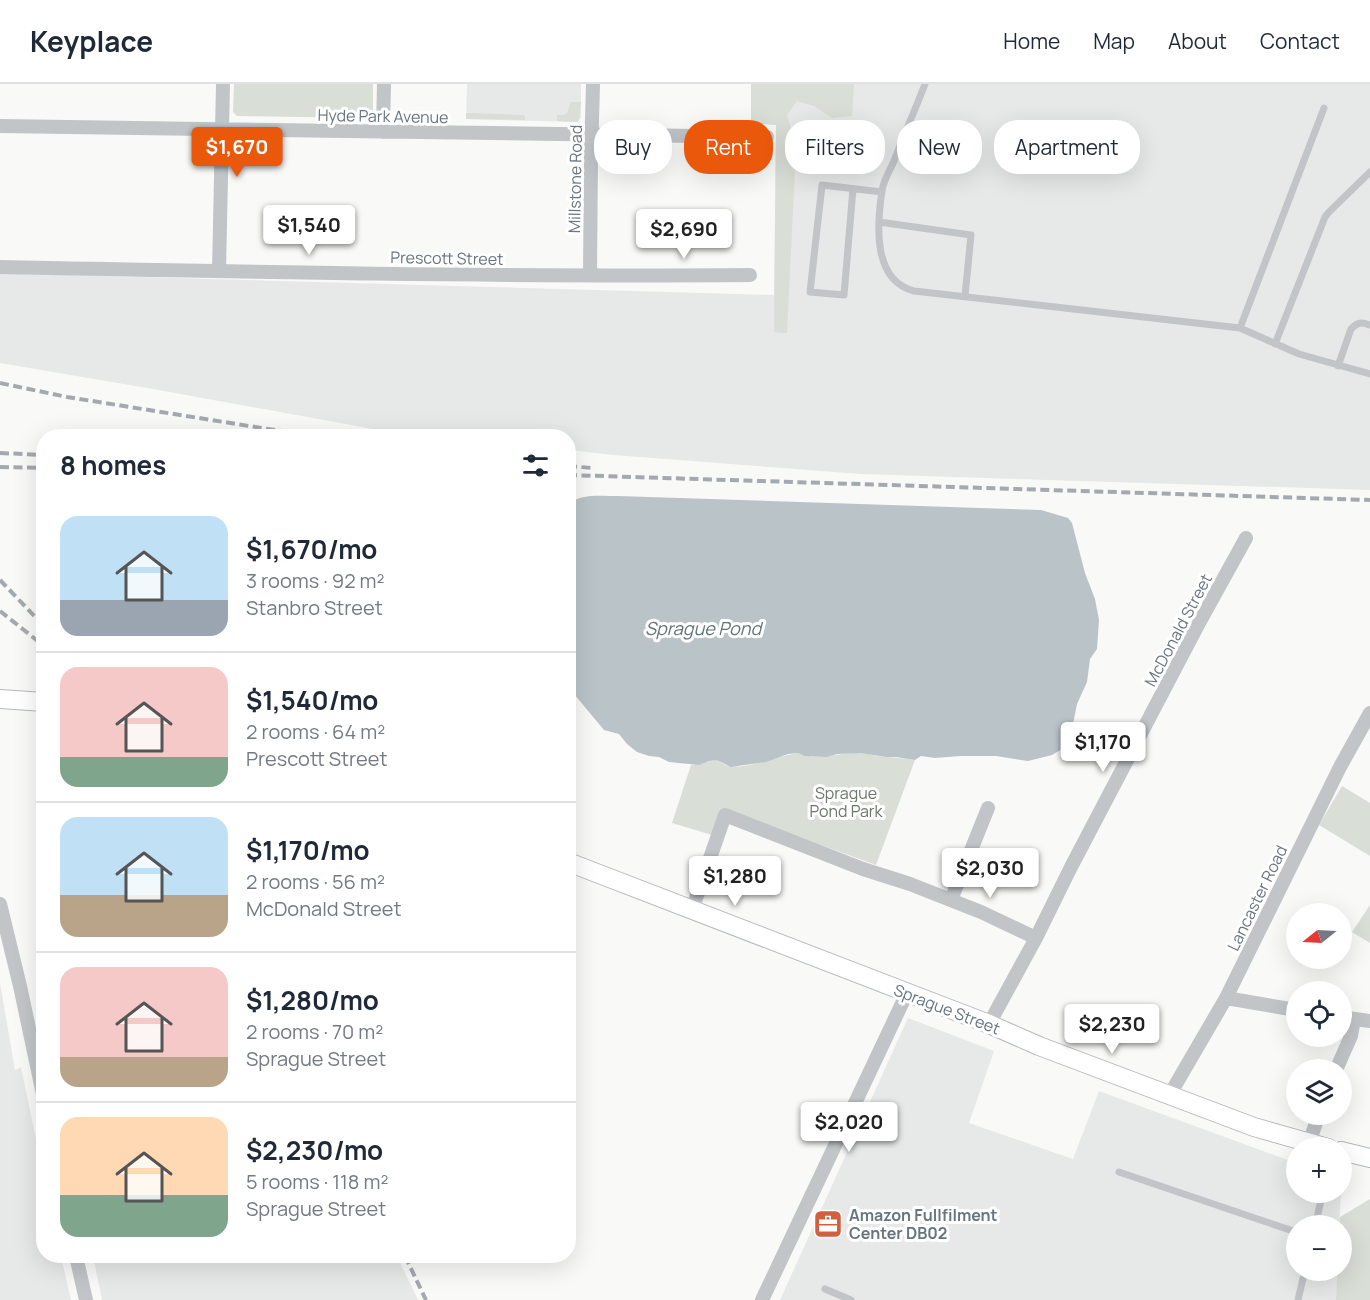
<!DOCTYPE html>
<meta charset="utf-8">
<style>
body{margin:0;font-family:Manrope,sans-serif;background:#f2f2f3;color:#1f2937;height:100vh;display:flex;flex-direction:column;font-size:22px;white-space:nowrap}
*{box-sizing:border-box;margin:0}
p{font-size:20px;color:#747a83}
.icon{flex:none;width:33px;height:33px;fill:none;stroke:currentColor;stroke-width:2;stroke-linecap:round;stroke-linejoin:round}
.map{position:relative;flex:1;overflow:hidden}
.sheet{position:absolute;left:36px;top:345px;width:540px;height:834px;display:flex;flex-direction:column;background:#fff;border-radius:24px;box-shadow:0 6px 24px #0002}
.sheet>*{flex:none}
.top-card{position:absolute;left:594px;top:36px;width:570px;height:54px;display:flex;gap:12px}
.needle{width:39px;rotate:252deg}
.controls{position:absolute;left:1286px;top:819px;display:grid;gap:12px}
.controls a{display:grid;place-items:center;width:66px;height:66px;border-radius:50%;background:#fff;box-shadow:0 6px 24px #0002;font-size:30px}
.price{position:absolute;translate:-50% -51px;padding:0 14px;border-radius:6px;background:#fff;color:#222;font-size:20px;line-height:39px;filter:drop-shadow(0 2px 3px #0008)}
.price::after{content:'';position:absolute;left:50%;top:36px;width:18px;height:14px;margin-left:-9px;background:inherit;clip-path:polygon(0 0,100% 0,50% 100%)}
.price.on{background:#ea580c;color:#fff}
ul{padding:0;list-style:none}
li{display:flex;align-items:center;gap:18px;height:150px;padding:0 24px}
li+li{border-top:2px solid #e0e1e3}
li span{display:grid;place-items:center;flex:none;width:168px;height:120px;border-radius:18px;color:#555}
li>.icon{margin-inline-start:auto}
span .icon{width:72px;height:72px;fill:#fffc;stroke-width:1}
li b{font-size:26px}
h2{display:flex;justify-content:space-between;align-items:center;height:72px;padding:0 24px;font-size:26px}
.chip{padding:0 21px;border-radius:24px;background:#fff;box-shadow:0 6px 24px #0002;font-size:21px;line-height:54px}
.chip.on{background:#ea580c;color:#fff}
header{display:flex;align-items:center;gap:36px;box-sizing:border-box;height:84px;padding:0 30px;background:#fff;border-bottom:2px solid #e0e1e3}
header strong{font-size:28px}
nav{display:flex;gap:33px;margin-inline-start:auto;font-size:21px}
.map>svg:first-child{display:block}
</style>
<header>
<strong>Keyplace</strong>
<nav><a>Home</a><a>Map</a><a>About</a><a>Contact</a></nav>
</header>
<div class="map">
<svg width="1370" height="1216" viewBox="0 0 1370 1216">
<rect width="100%" height="100%" fill="#f9f9f8"/>
<path fill="#e7e8e8" d="M467 0H581V34L577 38 466 35Z
M751 0H1370V406L860 390 613 371 569 366 568 352H440L373 345 153 305 0 279V189L774 211 776 41 751 39Z
M0 899 15 986 21 983 43 1089 44 1172H61L71 1216H0Z
M908 934 994 967 969 1039 1073 1075 1099 1007 1296 1079V1108L1341 1109 1339 1141 1296 1142V1186L1337 1187 1336 1216H780Z
M93 1172H397L418 1216H102Z"/>
<path fill="#d9ded7" d="M234 0H373V28L372 32 368 34 237 32 233 28Z
M751 0H854L852 32 832 34 814 22 797 17 787 31 796 64 787 249 774 248 776 41 751 39Z
M571 18H581L579 36 577 38 557 37V31H564L567 29Z
M466 29 523 31 525 32V36L466 35Z
M798 669C818 678 842 667 863 669 871 670 879 673 887 673 896 674 905 674 915 676L876 781 722 725 712 751 672 739 691 681C698 681 713 675 718 676 719 676 720 678 722 679 729 683 735 683 744 682 763 679 780 672 798 669Z
M1342 702 1370 719V772L1319 741Z
M1370 821V859L1352 848Z
M1370 1115V1216H1336L1337 1187 1341 1186V1142L1339 1141 1340 1133Z"/>
<path fill="#bac4c8" d="M618 412 1041 426 1068 434 1072 439 1085 489 1095 515 1099 536 1097 565 1090 575 1087 598 1077 620 1071 650 1062 665 1052 671 1028 677 996 672H960L935 674 921 672 915 676 896 673H886L861 669 837 670 826 673 805 672 798 669 788 670 766 678 731 683 717 676 709 677 699 681 669 678 659 673 649 672 637 668 627 660 619 650 604 646 569 604V420C581 409 602 412 618 412Z"/>
<g fill="none" stroke-linecap="round" stroke-linejoin="round">
<g stroke="#b4b9bd" stroke-width="20">
<path id="secondary" d="M0 615 44 618
M568 778 989 940 1039 962 1254 1043 1328 1064
M1341 1067 1370 1074"/>
</g>
<path stroke="#c1c5c8" stroke-width="7" d="M925 0C915 26 904 51 894 77 890 86 883 97 882 107 877 140 872 196 914 207L1240 244 1299 270 1370 290
M853 105 844 211 810 208 822 101 882 108
M879 138 971 151 965 212
M1240 244 1324 24
M1275 260 1325 133 1329 128 1370 88
M1338 282 1351 245C1357 238 1362 238 1370 241
M1119 1088 1296 1148
M1315 1142 1323 1108
M825 1205 851 1216
M1298 1216 1305 1186"/>
<path stroke="#c1c5c8" stroke-width="14" d="M0 42 767 53
M383 48 384 0
M0 183C250 188 500 193 750 191
M219 187 223 0
M590 191 591 71 593 0
M951 816 988 724
M0 820 20 902 44 1015
M692 826 725 731 863 785 910 800 981 828 1036 854
M1226 914 1296 926
M1341 933 1370 937
M989 940 1036 854 1071 783 1199 539 1246 454
M1336 986 1351 952 1354 935
M1169 1012 1226 914 1340 683 1370 629
M1309 1059 1319 1030
M76 1172 86 1216
M762 1216 907 909"/>
<use href="#secondary" stroke="#fff" stroke-width="18"/>
<path stroke="#a3a9ae" stroke-width="4" stroke-dasharray="9 4.5" stroke-linecap="butt" d="M0 299 67 313 312 352
M0 369 44 371
M568 382 592 384
M0 383 44 384
M568 391 1370 416
M0 496 44 542
M0 527 44 562
M405 1172 426 1216"/>
</g>
<defs>
<g id="office-square" transform="scale(1.5)"><rect x="-9" y="-9" width="18" height="18" rx="4" fill="#d2603e" stroke="#fff"/><path d="M-6-3h4V-5.5h4V-3h4V5H-6ZM-1-4.5V-3h2v-1.5ZM-6 0V1H6V0Z" fill="#fff"/></g>
</defs>
<g fill-rule="evenodd">
<use href="#office-square" x="828" y="1140"/>
</g>
<g text-anchor="middle" stroke-width="6" stroke-linejoin="round" paint-order="stroke">
<g font-size="16" fill="#67757f" stroke="#fff">
<text transform="translate(383 32) rotate(1)" y="6">Hyde Park Avenue</text>
<text transform="translate(575 95) rotate(-89)" y="6">Millstone Road</text>
<text transform="translate(447 174) rotate(1)" y="6">Prescott Street</text>
<text transform="translate(1178 546) rotate(-62)" y="6">McDonald Street</text>
<text transform="translate(1257 814) rotate(-64)" y="6">Lancaster Road</text>
<text transform="translate(947 925) rotate(21)" y="6">Sprague Street</text>
</g>
<g font-size="16" fill="#697866" stroke="#fff">
<text x="846" y="715">Sprague<tspan x="846" dy="18">Pond Park</tspan></text>
</g>
<g font-size="16" font-weight="bold" fill="#67757f" stroke="#fff" text-anchor="start">
<text x="849" y="1137">Amazon Fullfilment<tspan x="849" dy="18">Center DB02</tspan></text>
</g>
<g font-size="18" font-style="italic" fill="#627379" stroke="#fff">
<text x="703" y="551">Sprague Pond</text>
</g>
</g>
</svg>
<div class="controls">
<a><svg class="needle" viewBox="-14 -14 28 28"><path d="M0-13l5 13h-10z" fill="#e53935"/><path d="M0 13l5-13h-10z" fill="#747a83"/></svg></a>
<a><svg class="icon" aria-label="locate" viewBox="0 0 24 24"><circle cx="12" cy="12" r="6"/><path d="M12 2v4M12 18v4M2 12h4M18 12h4"/></svg></a>
<a><svg class="icon" aria-label="layers" viewBox="0 0 24 24"><path d="M12 4l9 5-9 5-9-5zM3 14l9 5 9-5"/></svg></a>
<a>+</a>
<a>−</a>
</div>
<b class="price on" style="left:237px;top:94px">$1,670</b>
<b class="price" style="left:309px;top:172px">$1,540</b>
<b class="price" style="left:684px;top:176px">$2,690</b>
<b class="price" style="left:1103px;top:689px">$1,170</b>
<b class="price" style="left:990px;top:815px">$2,030</b>
<b class="price" style="left:735px;top:823px">$1,280</b>
<b class="price" style="left:1112px;top:971px">$2,230</b>
<b class="price" style="left:849px;top:1069px">$2,020</b>
<div class="top-card">
<a class="chip">Buy</a>
<a class="chip on">Rent</a>
<a class="chip">Filters</a>
<a class="chip">New</a>
<a class="chip">Apartment</a>
</div>
<section class="sheet">
<h2>8 homes<svg class="icon" aria-label="filters" viewBox="0 0 24 24"><path d="M4 7h16M4 17h16"/><circle cx="9" cy="7" r="2"/><circle cx="15" cy="17" r="2"/></svg></h2>
<ul>
<li><span style="background:linear-gradient(#bfe0f5 70%,#9aa5b1 0)"><svg class="icon" aria-label="home" viewBox="0 0 24 24"><path d="M3 11l9-7 9 7M6 9v11h12V9"/></svg></span><div><b>$1,670/mo</b><p>3 rooms · 92 m²</p><p>Stanbro Street</p></div></li>
<li><span style="background:linear-gradient(#f6c9c9 75%,#7fa58c 0)"><svg class="icon" aria-label="home" viewBox="0 0 24 24"><path d="M3 11l9-7 9 7M6 9v11h12V9"/></svg></span><div><b>$1,540/mo</b><p>2 rooms · 64 m²</p><p>Prescott Street</p></div></li>
<li><span style="background:linear-gradient(#bfe0f5 65%,#b9a48a 0)"><svg class="icon" aria-label="home" viewBox="0 0 24 24"><path d="M3 11l9-7 9 7M6 9v11h12V9"/></svg></span><div><b>$1,170/mo</b><p>2 rooms · 56 m²</p><p>McDonald Street</p></div></li>
<li><span style="background:linear-gradient(#f6c9c9 75%,#b9a48a 0)"><svg class="icon" aria-label="home" viewBox="0 0 24 24"><path d="M3 11l9-7 9 7M6 9v11h12V9"/></svg></span><div><b>$1,280/mo</b><p>2 rooms · 70 m²</p><p>Sprague Street</p></div></li>
<li><span style="background:linear-gradient(#ffd9b3 65%,#7fa58c 0)"><svg class="icon" aria-label="home" viewBox="0 0 24 24"><path d="M3 11l9-7 9 7M6 9v11h12V9"/></svg></span><div><b>$2,230/mo</b><p>5 rooms · 118 m²</p><p>Sprague Street</p></div></li>
</ul>
</section>
</div>
